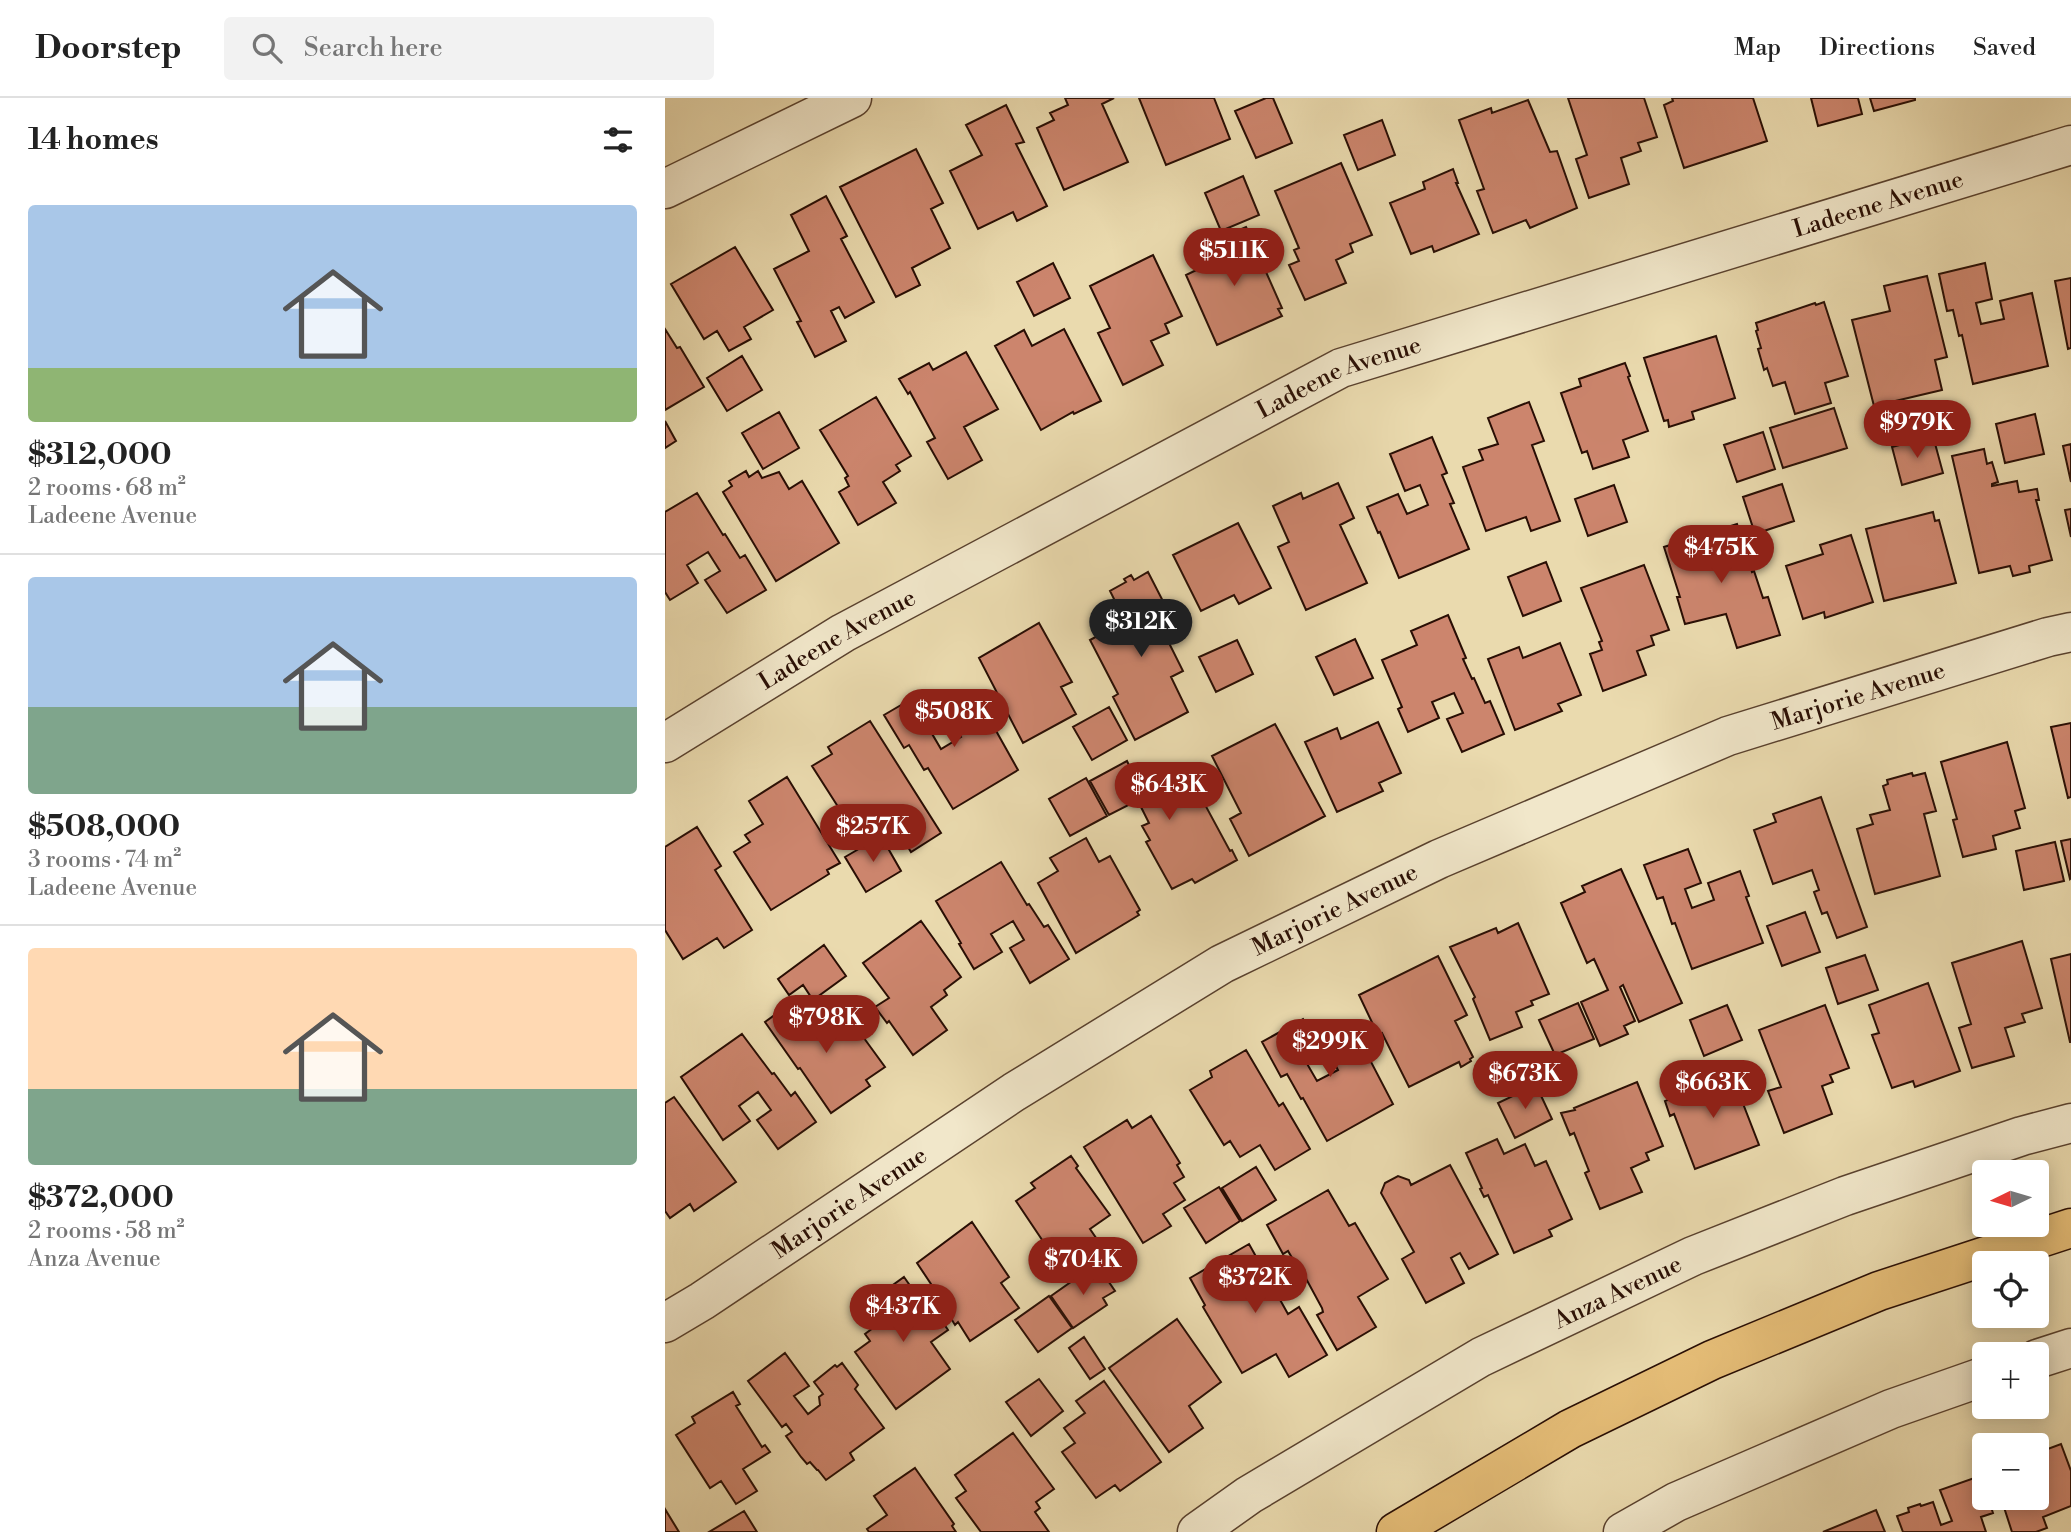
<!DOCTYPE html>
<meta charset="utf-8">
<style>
body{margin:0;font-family:"Libre Bodoni",serif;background:#f2f2f2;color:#222;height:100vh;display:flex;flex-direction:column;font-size:26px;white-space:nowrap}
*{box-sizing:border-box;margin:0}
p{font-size:23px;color:#767676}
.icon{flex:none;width:38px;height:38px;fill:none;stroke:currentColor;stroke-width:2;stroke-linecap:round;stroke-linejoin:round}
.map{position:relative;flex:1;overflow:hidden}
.details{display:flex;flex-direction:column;background:#fff;width:665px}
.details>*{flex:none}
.needle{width:46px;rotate:265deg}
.controls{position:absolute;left:1307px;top:1062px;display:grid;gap:14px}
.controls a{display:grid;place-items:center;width:77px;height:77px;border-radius:7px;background:#fff;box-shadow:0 4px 18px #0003;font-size:35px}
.price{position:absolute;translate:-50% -60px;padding:0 16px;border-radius:24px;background:#8f2418;color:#fff;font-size:23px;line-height:46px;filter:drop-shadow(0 2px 4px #0008)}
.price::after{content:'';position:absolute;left:50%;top:42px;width:21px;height:16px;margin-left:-10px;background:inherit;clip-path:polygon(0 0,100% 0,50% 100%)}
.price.selected{background:#222;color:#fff}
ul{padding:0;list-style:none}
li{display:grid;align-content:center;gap:14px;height:371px;padding:0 28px}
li+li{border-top:2px solid #e0e0e0}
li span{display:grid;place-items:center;height:217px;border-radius:7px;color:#555}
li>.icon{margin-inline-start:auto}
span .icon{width:126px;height:126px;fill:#fffc;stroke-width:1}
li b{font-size:30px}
h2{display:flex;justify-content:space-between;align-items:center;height:84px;padding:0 28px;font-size:30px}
header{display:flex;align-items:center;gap:42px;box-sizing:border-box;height:98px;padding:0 35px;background:#fff;border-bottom:2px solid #e0e0e0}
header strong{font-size:33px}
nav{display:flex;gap:38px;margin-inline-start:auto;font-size:24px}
.search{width:490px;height:63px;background:#f2f2f2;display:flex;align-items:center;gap:18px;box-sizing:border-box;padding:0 24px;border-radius:7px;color:#767676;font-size:26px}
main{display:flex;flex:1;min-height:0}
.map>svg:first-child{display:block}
</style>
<header>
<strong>Doorstep</strong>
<div class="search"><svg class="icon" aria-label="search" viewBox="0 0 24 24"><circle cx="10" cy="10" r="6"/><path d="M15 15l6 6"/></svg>Search here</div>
<nav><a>Map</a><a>Directions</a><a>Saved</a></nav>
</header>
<main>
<section class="details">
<h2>14 homes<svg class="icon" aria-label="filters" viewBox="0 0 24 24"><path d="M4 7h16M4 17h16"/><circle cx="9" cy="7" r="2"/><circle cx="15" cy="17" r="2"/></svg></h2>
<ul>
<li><span style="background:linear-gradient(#a9c7e8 75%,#8fb573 0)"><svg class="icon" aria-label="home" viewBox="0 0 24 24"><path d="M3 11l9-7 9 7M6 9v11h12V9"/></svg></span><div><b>$312,000</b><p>2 rooms · 68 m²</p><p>Ladeene Avenue</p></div></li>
<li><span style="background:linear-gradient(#a9c7e8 60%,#7fa58c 0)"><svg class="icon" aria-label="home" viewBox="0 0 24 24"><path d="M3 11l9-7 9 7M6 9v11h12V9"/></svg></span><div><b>$508,000</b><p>3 rooms · 74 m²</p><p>Ladeene Avenue</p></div></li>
<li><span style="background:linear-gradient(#ffd9b3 65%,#7fa58c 0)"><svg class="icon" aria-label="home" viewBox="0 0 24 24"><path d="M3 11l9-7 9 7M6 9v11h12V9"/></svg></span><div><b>$372,000</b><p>2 rooms · 58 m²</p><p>Anza Avenue</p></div></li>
</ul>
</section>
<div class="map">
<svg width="1406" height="1434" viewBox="0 0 1406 1434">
<rect width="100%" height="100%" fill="#eadaae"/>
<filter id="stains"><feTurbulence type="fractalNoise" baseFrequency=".00286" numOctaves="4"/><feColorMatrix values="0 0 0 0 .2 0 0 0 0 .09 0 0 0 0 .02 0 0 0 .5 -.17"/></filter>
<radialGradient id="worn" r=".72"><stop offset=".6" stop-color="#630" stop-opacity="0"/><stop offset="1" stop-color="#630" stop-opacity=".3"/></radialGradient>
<path fill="#cc856d" stroke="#290e04" stroke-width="2" d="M400 0H449L437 6 463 64 399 92 372 30 389 22 385 15 403 7Z
M474 0H549L565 41 501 67Z
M601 0H608L627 45 591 60 570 13Z
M903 0H979L992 39 973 45 976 53 956 60 964 86 924 100 911 61 922 57Z
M1007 0H1088L1102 43 1019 70 999 7 1008 3Z
M1146 0H1193L1197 16 1153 28Z
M1205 0H1250V2L1209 13Z
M863 2 885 54 892 53 912 110 865 130 861 122 828 135 812 93 819 91 794 22 826 10 827 15Z
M341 7 359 44 351 46 382 108 352 123 348 114 313 131 285 73 317 57 301 27Z
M717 22 730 57 693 72 679 37Z
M251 51 278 105 266 111 285 150 247 170 255 187 231 199 175 89Z
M676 65 707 137 685 146 688 154 671 162 681 185 640 202 624 167 634 163 629 152 634 150 610 93Z
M788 71 793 85H791L814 136 769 154 767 148 746 156 725 105 760 91 758 84Z
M578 78 594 117 556 133 540 95Z
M161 98 182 138 176 141 209 204 180 220 174 209 166 213 181 243 150 259 132 224 136 223 109 171 144 153 126 117Z
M581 129 617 210 613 211 617 218 552 247 521 177 544 166 536 148Z
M70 149 108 212 79 229 86 241 64 253 52 233 39 241 6 186Z
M488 157 517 218 500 226 504 235 486 243 498 267 458 287 433 235 445 230 425 188Z
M388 165 405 200 369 218 352 184Z
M1320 165 1327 201 1311 205 1316 226 1339 221 1335 203 1367 195 1383 268 1308 286 1297 237 1294 238 1288 212 1282 213 1274 176Z
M1262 178 1282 259 1270 262 1277 292 1209 308 1187 222 1225 213 1219 188Z
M1406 180V250L1403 251 1390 183Z
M1159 204 1183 278 1160 285 1166 305 1130 316 1120 284 1108 288 1102 270 1099 272 1093 251 1096 250 1091 233 1093 232 1091 225 1150 205 1151 207Z
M0 231 12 250 15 249 39 289 0 312Z
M399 231 436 303 409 316 408 314 376 332 330 248 359 232 367 248Z
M1051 238 1070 300 1027 314 1029 321 1004 329 1003 322 999 323 979 260Z
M301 254 333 311 299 329 317 362 283 381 262 344 270 340 245 294 243 296 234 281 264 265 268 272Z
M77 258 97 292 62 313 42 280Z
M960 265 965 278 963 279 983 333 958 342 964 359 928 371 922 353 917 355 896 295 916 288 914 281Z
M211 299 246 358 231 367 235 373 218 384 231 405 193 427 174 394 184 388 180 380 183 378 155 332Z
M864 304 879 343 867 347 895 423 866 433 861 419 821 433 798 369 818 362 814 352 833 346 823 320Z
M1169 310 1182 350 1118 370 1105 330Z
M114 314 134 350 98 371 77 335Z
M1370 316 1379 356 1340 365 1331 326Z
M0 323 11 343 0 350Z
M1098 334 1110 371 1072 384 1059 347Z
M1268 338 1278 375 1237 387 1227 349Z
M767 339 782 375 777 377 789 405 785 406 804 451 734 480 715 434 713 435 702 409 733 396 742 416 763 407 755 387 740 393 725 356Z
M1406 346V384L1398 348Z
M1319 351 1322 366 1327 364 1333 384 1327 386V388L1352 383 1354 394 1372 391 1374 402H1371L1387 462 1364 468 1365 474 1348 478 1345 468 1314 475 1287 358Z
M81 373 84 379 93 373 97 380 114 374 124 391 137 383 174 445 111 483 58 394 67 388 64 383Z
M673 385 689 420 675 427 702 485 641 512 613 449 624 444 608 408 636 395 638 401Z
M1117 386 1129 423 1090 436 1078 399Z
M949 387 962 424 923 438 910 401Z
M32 395 58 437 60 436 75 460 80 457 101 492 62 515 40 482 55 473 43 454 22 467 33 485 5 502 0 494V414Z
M1406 411V439L1400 412Z
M1268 414 1270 423 1274 422 1291 485 1219 503 1201 431Z
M573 425 606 490 574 506 569 497 536 513 508 457Z
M1072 426 1087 474 1089 473 1098 500 1103 499 1115 537 1072 550 1061 516 1020 526 1012 499H1015L999 449Z
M1186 437 1208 504 1160 520 1159 514 1138 521 1121 468 1158 456 1155 447Z
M881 464 896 503 858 518 843 479Z
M979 467 1004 532 986 538 989 547 972 553 981 577 938 593 925 556 937 552 934 544 937 543 916 490Z
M483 474 501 509 489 515 518 573 506 579 523 614 470 642 448 599 453 596 425 542 442 533 438 527 457 517 445 493 461 484 459 481 466 477 469 482Z
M783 517 801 560 798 561 807 581 809 580 820 605 825 603 839 636 797 654 782 621 798 615 789 595 767 604 774 620 743 634 733 611 737 609 717 562 752 547 746 533Z
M374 525 407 584 396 589 411 616 358 645 314 560Z
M690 541 708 580 669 597 651 559Z
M572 542 588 576 551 594 534 559Z
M895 545 916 597 893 606 897 613 850 632 823 561 854 549 858 560Z
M260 593 280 626 266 634 276 651 296 639 287 624 316 606 353 672 288 711 263 670 259 672 244 647 239 650 219 617Z
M444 609 462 642 427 662 408 629Z
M205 623 276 735 246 754 227 723 208 735 198 718 186 725 179 713 177 715 147 668 167 656 163 649Z
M713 624 736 675 714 685 718 693 672 714 640 644 672 630 676 641Z
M1406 625V699L1403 700 1386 629Z
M610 626 660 718 584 758 565 721 576 715 547 658Z
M1342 644 1360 710 1350 713 1355 730 1328 738 1331 751 1298 759 1288 722 1292 721 1276 664Z
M462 663 470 680 490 669 501 690 524 677 565 753 567 752 572 762 530 785 527 781 507 791 481 744 485 742 477 728 484 725 476 709 479 708 475 701 444 717 425 683Z
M1247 675 1248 678 1260 675 1271 713 1259 716 1275 778 1210 796 1192 731 1208 726 1205 717 1225 712 1218 688 1223 686 1222 682Z
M122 679 175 765 162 772 164 776 106 812 69 754 85 744 80 737 98 726 84 703Z
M421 680 442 718 405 738 384 701Z
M1156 699 1202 829 1172 840 1162 814 1157 816 1149 794 1154 792 1147 772 1108 786 1089 732 1111 724 1108 716Z
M32 729 56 768 50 772 87 832 59 850 52 840 18 861 0 832V749Z
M216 738 236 773 201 794 180 759Z
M421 740 434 764 445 758 475 812 472 814 474 817 411 855 373 785 393 773 385 760Z
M1406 741V780L1405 781 1396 743Z
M1390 744 1399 783 1359 792 1351 753Z
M1023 751 1036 785 1020 791 1027 810 1049 802 1043 785 1075 773 1084 798 1081 799 1098 845 1027 871 1010 825 1007 826 998 799 992 801 979 767Z
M336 764 362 807 364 806 379 829 383 827 404 861 365 885 345 850 359 842 348 823 326 836 337 854 309 871 294 846 296 845 271 803Z
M956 771 1017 905 974 924 958 887 955 889 970 923 959 928 963 936 935 948 916 904 943 892 929 861 922 865 896 805 920 794 917 788Z
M1140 814 1155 854 1117 868 1102 828Z
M256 823 296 879 279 892 282 897 266 909 282 932 248 957 224 923 222 925 210 909 224 900 198 865Z
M853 825 884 896 866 903 868 907 851 914 857 929 825 942 808 901 810 899 785 849 831 830 833 835Z
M1357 843 1377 910 1357 916 1360 924 1340 930 1349 958 1307 970 1294 930 1306 926 1287 865Z
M159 847 181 878 148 902 138 887 124 897 113 881Z
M1406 856V944H1405L1386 861Z
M1200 857 1213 892 1173 906 1161 870Z
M773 858 802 917 790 923 808 959 805 961 806 963 796 969 794 964 744 989 717 935 713 937 694 897Z
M1263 885 1295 973 1250 989 1248 983 1227 990 1207 937 1214 935 1204 907Z
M133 900 163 942 188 925 220 969 201 982 205 988 166 1015 135 970 133 971 100 924Z
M913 905 929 941 890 957 874 922Z
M1062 907 1077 942 1039 958 1025 922Z
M1160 907 1184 970 1165 977 1168 984 1157 988 1167 1016 1119 1035 1103 993 1116 989 1094 932Z
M638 921 657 956 641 964 652 983 673 972 663 953 692 937 728 1006 662 1043 638 1000 636 1001 622 976 616 979 597 944Z
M77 936 107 976 109 975 126 998 130 994 151 1024 113 1051 92 1022 106 1012 93 994 74 1008 85 1023 58 1042 16 979Z
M581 952 614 1008 618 1005 645 1051 610 1072 595 1047 575 1059 565 1043 559 1047 525 992 547 979 545 973Z
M1053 975 1054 978 1070 985 1094 1047 1030 1071 1009 1016 1005 1018 1000 1003 1023 994 1020 988Z
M972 984 998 1048 981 1055 984 1062 966 1070 977 1094 935 1111 920 1075 924 1073 909 1035 905 1037 896 1015 910 1012 909 1010Z
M871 987 887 1021 850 1040 833 1005Z
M9 999 71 1084 29 1113 25 1106 5 1120 0 1113V1005Z
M486 1018 515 1065 512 1067 519 1079 509 1085 520 1102 498 1116 506 1128 478 1145 419 1049 462 1022 467 1030Z
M832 1041 839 1056 860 1046 870 1068 881 1063 907 1121 884 1132 887 1138 849 1155 823 1097 819 1099 815 1091 817 1090 801 1055Z
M406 1058 413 1068 411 1070 445 1117 425 1131 440 1153 402 1179 351 1103 370 1090 366 1085Z
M785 1067 833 1156 804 1171 795 1155 786 1160 799 1185 761 1205 737 1161 749 1154 716 1095 720 1085 733 1078 744 1082 746 1087Z
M591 1069 611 1102 577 1123 557 1090Z
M554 1089 575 1123 541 1145 519 1110Z
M663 1092 684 1128 690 1125 723 1181 693 1199 711 1229 672 1252 652 1217 658 1214 657 1210 632 1164 630 1165 623 1153 618 1156 602 1127Z
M307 1124 344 1179 336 1185 354 1210 305 1243 293 1224 290 1227 282 1214 284 1213 252 1165Z
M584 1146 623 1216 634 1209 662 1257 624 1279 611 1256 577 1275 538 1209 540 1207 525 1180Z
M435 1171 450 1193 438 1200 442 1207 408 1230 386 1198 420 1174 423 1180Z
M239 1179 260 1209 265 1205 283 1232 266 1244 285 1271 231 1311 190 1254 205 1243 200 1236 216 1224 203 1205Z
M384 1198 407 1230 373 1254 350 1222Z
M512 1221 556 1284 524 1308 538 1330 504 1354 444 1270Z
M419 1239 440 1271 425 1281 404 1250Z
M120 1255 144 1288 129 1298 143 1316 155 1307 154 1299 158 1296 149 1284 170 1267 172 1269 177 1265 193 1287 190 1291 219 1330 185 1355 189 1362 161 1382 153 1372H152L145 1364 142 1366 136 1359 121 1338 127 1334 121 1326 117 1329 83 1283Z
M374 1281 398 1313 366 1338 341 1304Z
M439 1283 496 1364 455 1393 450 1387 431 1400 397 1354 410 1345 399 1330 420 1315 411 1303Z
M68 1294 75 1306 71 1308 97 1349 100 1347 105 1354 78 1371 92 1393 71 1406 56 1383 45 1390 11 1337 30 1325 27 1319Z
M348 1335 389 1391 371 1404 375 1410 370 1414 384 1434H316L291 1400 301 1393 290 1377Z
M1396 1346 1406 1373V1408L1378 1419 1382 1430 1371 1434H1347L1336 1400H1372V1355Z
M250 1370 289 1426 287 1428 291 1434H204L202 1431 222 1417 209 1398Z
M1315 1378 1320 1391V1400H1323L1328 1415 1316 1419 1321 1434H1238L1232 1418 1244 1414 1243 1410 1255 1406 1256 1408 1268 1404 1276 1427 1287 1423 1275 1392Z
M0 1411 14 1434H0Z
M1211 1412 1220 1434H1158Z
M79 1413 92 1434H44Z"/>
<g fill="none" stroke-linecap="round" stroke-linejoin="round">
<g stroke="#59412e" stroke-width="41">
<g id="minor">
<path d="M0 91 187 0"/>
<path id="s1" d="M0 645 178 535 676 270 1406 47"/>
<path id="s2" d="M0 1225 37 1203 349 994 557 866 774 761 1063 638 1383 539 1406 534"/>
<path d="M1372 1261 1406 1250"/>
<path id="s3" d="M532 1434 584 1397 816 1259 1028 1158 1180 1098 1357 1038 1406 1025"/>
<path d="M958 1434 1011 1404 1226 1311 1320 1278"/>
</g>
</g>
<g stroke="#290e04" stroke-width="41">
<path id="major" d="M731 1434 905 1331 1047 1262 1214 1193 1406 1130"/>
</g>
<use href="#minor" stroke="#f1e7ca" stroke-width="38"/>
<use href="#major" stroke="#e5bd77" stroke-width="38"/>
</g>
<g text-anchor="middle" stroke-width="6" stroke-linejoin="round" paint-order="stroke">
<g font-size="24" fill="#290e04" stroke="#f1e7ca">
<text dy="8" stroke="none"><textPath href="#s1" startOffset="1335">Ladeene Avenue</textPath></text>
<text dy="8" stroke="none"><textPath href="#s1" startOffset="768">Ladeene Avenue</textPath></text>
<text dy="8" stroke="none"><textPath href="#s1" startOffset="201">Ladeene Avenue</textPath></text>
<text dy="8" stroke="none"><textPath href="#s2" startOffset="1354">Marjorie Avenue</textPath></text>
<text dy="8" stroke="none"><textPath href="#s2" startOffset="788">Marjorie Avenue</textPath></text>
<text dy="8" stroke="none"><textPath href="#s2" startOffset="220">Marjorie Avenue</textPath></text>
<text dy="8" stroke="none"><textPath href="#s3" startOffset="485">Anza Avenue</textPath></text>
</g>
</g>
<rect width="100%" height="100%" filter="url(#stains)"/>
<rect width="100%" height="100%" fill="url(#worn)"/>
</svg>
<div class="controls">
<a><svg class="needle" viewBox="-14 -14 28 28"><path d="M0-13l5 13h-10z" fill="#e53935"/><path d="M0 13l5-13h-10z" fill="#767676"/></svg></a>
<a><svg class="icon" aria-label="locate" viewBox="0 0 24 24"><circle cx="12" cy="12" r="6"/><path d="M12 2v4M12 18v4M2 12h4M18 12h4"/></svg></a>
<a>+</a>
<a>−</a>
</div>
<b class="price" style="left:569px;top:190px">$511K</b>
<b class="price" style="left:1252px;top:362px">$979K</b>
<b class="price" style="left:1056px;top:487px">$475K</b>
<b class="price selected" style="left:476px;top:561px">$312K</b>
<b class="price" style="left:289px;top:651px">$508K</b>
<b class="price" style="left:504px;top:724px">$643K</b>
<b class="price" style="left:208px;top:766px">$257K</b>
<b class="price" style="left:161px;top:957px">$798K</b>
<b class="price" style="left:665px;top:981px">$299K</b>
<b class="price" style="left:860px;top:1013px">$673K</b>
<b class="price" style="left:1048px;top:1022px">$663K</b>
<b class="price" style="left:418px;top:1199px">$704K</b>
<b class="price" style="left:590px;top:1217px">$372K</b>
<b class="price" style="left:238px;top:1246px">$437K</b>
</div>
</main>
